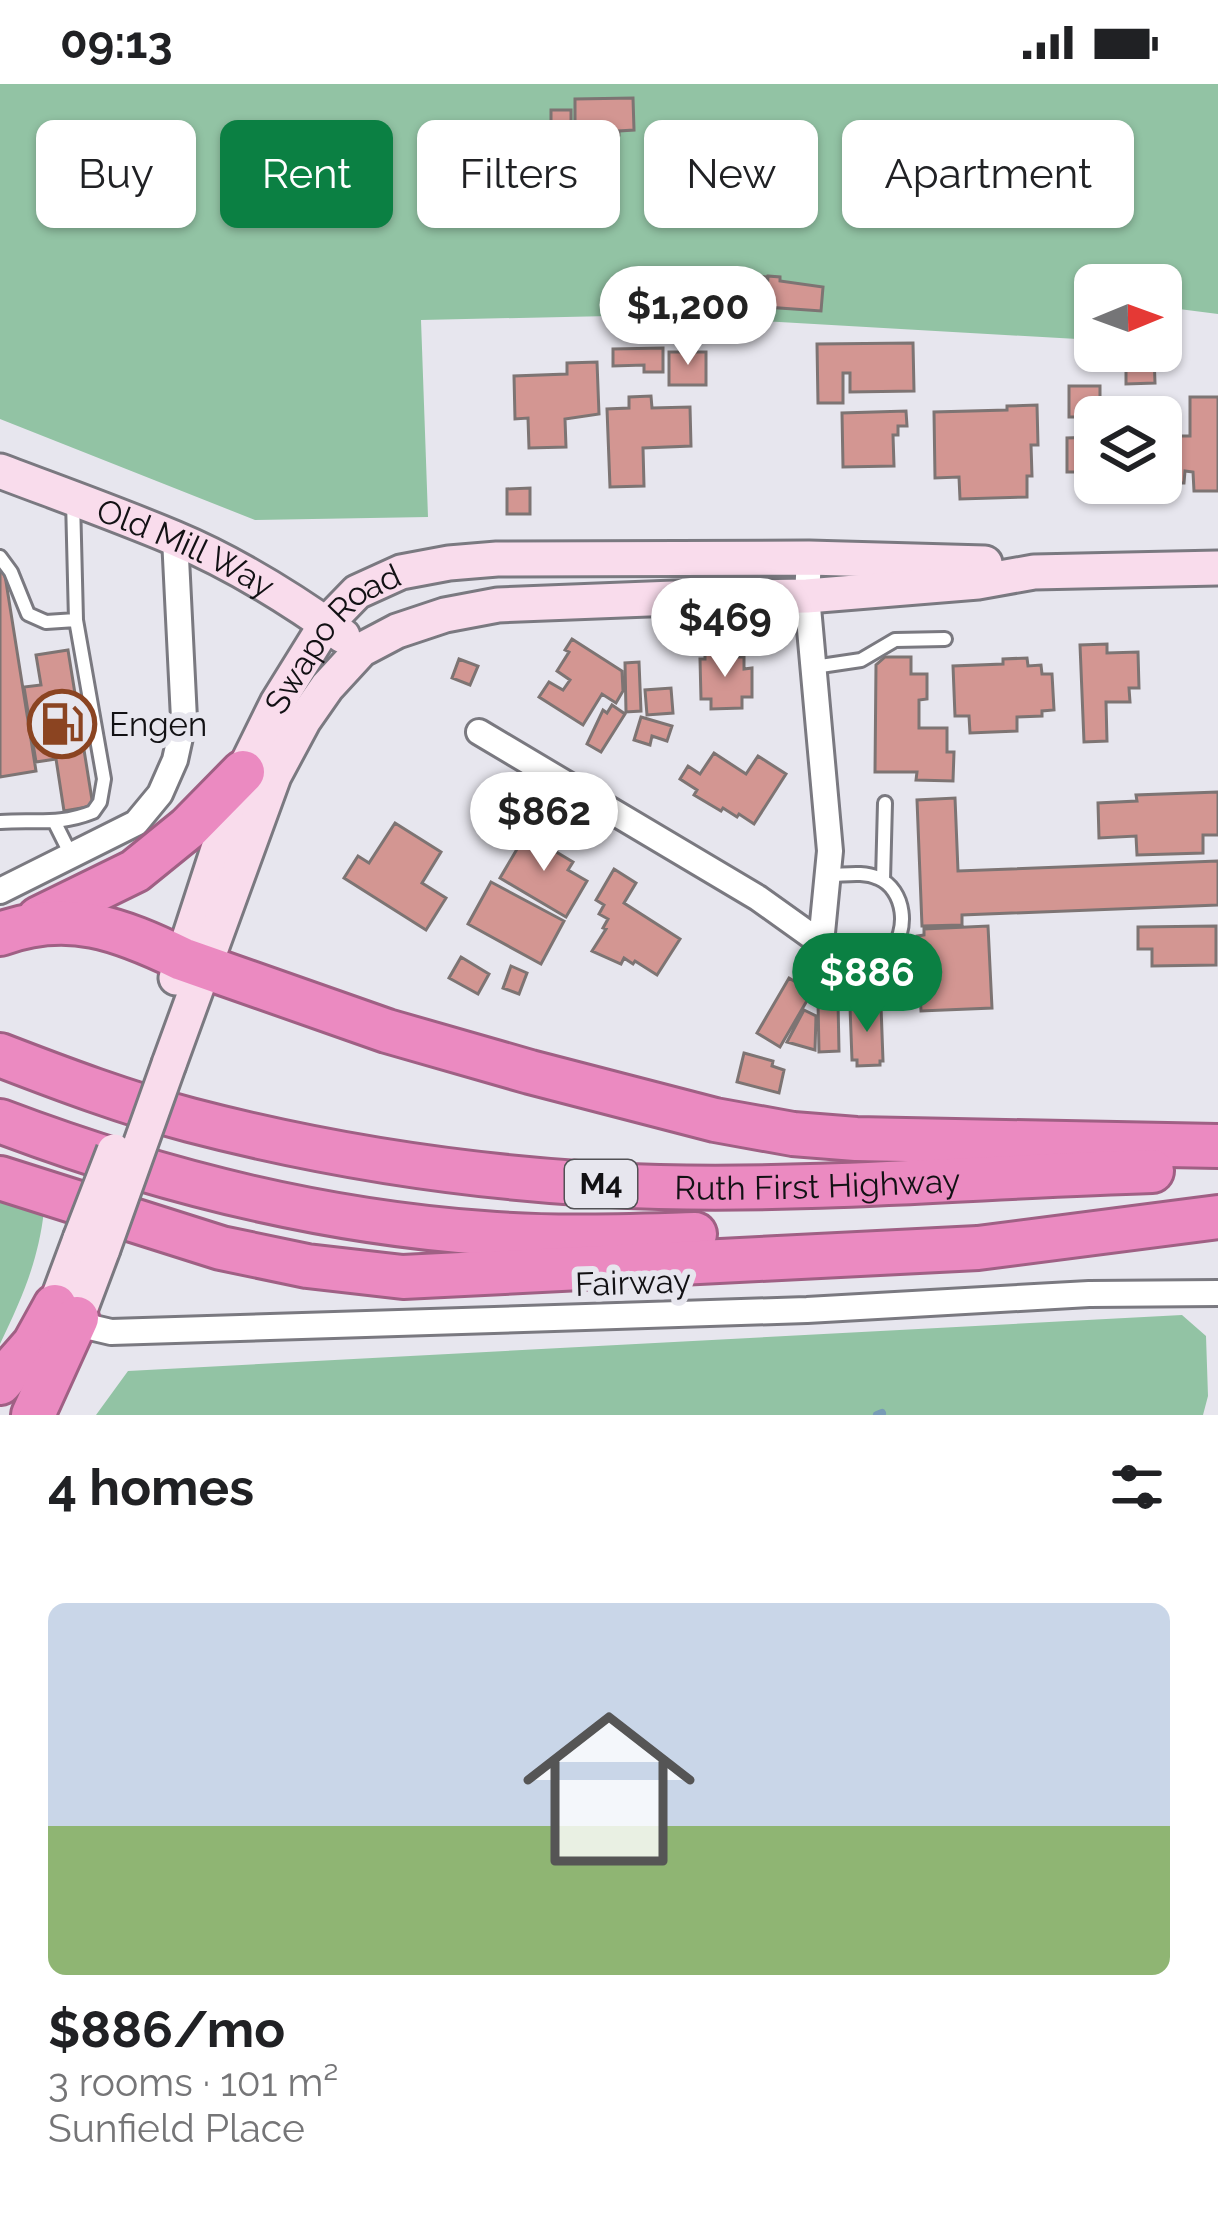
<!DOCTYPE html>
<meta charset="utf-8">
<style>
body{margin:0;font-family:Raleway,sans-serif;background:#f6f6f6;color:#202124;height:100vh;display:flex;flex-direction:column;font-size:45px;white-space:nowrap}
*{box-sizing:border-box;margin:0}
p{font-size:39px;color:#757577}
.icon{flex:none;width:66px;height:66px;fill:none;stroke:currentColor;stroke-width:2;stroke-linecap:round;stroke-linejoin:round}
.map{position:relative;height:1331px;overflow:hidden}
.details{display:flex;flex-direction:column;background:#fff;flex:1}
.details>*{flex:none}
.banner{position:absolute;left:36px;top:36px;width:1146px;height:108px;display:flex;gap:24px}
.needle{width:78px;rotate:89deg}
.fabs{position:absolute;left:1074px;top:180px;display:grid;gap:24px}
.fabs a{display:grid;place-items:center;width:108px;height:108px;border-radius:18px;background:#fff;box-shadow:0 3px 9px #0004;font-size:60px}
.price{position:absolute;translate:-50% -102px;padding:0 27px;border-radius:42px;background:#fff;color:#222;font-size:39px;line-height:78px;filter:drop-shadow(0 3px 6px #0008)}
.price::after{content:'';position:absolute;left:50%;top:72px;width:36px;height:27px;margin-left:-18px;background:inherit;clip-path:polygon(0 0,100% 0,50% 100%)}
.price.selected{background:#0b8043;color:#fff}
ul{padding:0;list-style:none}
li{display:grid;align-content:center;gap:24px;height:636px;padding:0 48px}
li span{display:grid;place-items:center;height:372px;border-radius:18px;color:#555}
li>.icon{margin-inline-start:auto}
span .icon{width:216px;height:216px;fill:#fffc;stroke-width:1}
li b{font-size:51px}
h2{display:flex;justify-content:space-between;align-items:center;height:144px;padding:0 48px;font-size:51px}
.chip{padding:0 42px;border-radius:18px;background:#fff;box-shadow:0 3px 9px #0004;font-size:42px;line-height:108px}
.chip.selected{background:#0b8043;color:#fff}
.status{display:flex;justify-content:space-between;align-items:center;height:84px;padding:0 60px;background:#fff;direction:ltr}
.status svg{height:33px;fill:currentColor}
.map>svg:first-child{display:block}
</style>
<div class="status"><b>09:13</b><svg viewBox="0 0 49 12"><path d="M0 12V9h3v3zM5 12V6h3v6zM10 12V3h3v9zM15 12V0h3v12zM26 1h20v11H26zM47 4h2v5h-2z"/></svg></div>
<div class="map">
<svg width="1218" height="1331" viewBox="0 0 1218 1331">
<rect width="100%" height="100%" fill="#e7e6ee"/>
<path fill="#92c3a4" d="M0 0H1218V230L1179 225 1172 260 1161 259V201H1095V256L655 231 421 236 428 433 255 436 0 335Z
M0 1112 44 1127C38 1178 22 1214 0 1260Z
M1182 1231 1206 1252 1208 1312 1203 1331H96L128 1287Z"/>
<g fill="none" stroke-linecap="round" stroke-linejoin="round">
<path stroke="#789cb6" stroke-width="8" d="M877 1331 882 1329"/>
</g>
<path fill="#d39692" stroke="#7d7473" stroke-width="3" d="M633 14 634 46 619 47V51L575 52V15Z
M551 26H571V48H551Z
M690 185 767 193 764 222 687 214Z
M768 192 780 193V197L823 203 821 227 766 223Z
M913 259 914 307 850 308V289H843V319H818L817 260Z
M663 264V288H644V281L613 282V265Z
M669 268H706V301H669Z
M1154 270 1155 299 1126 300V271Z
M597 278 599 330 565 335 566 363 529 364 528 334 515 335 514 292 567 290V279Z
M1069 302H1100V333H1069Z
M651 312 652 324 690 323 691 362 643 364 644 402 610 403 607 325 629 324V313Z
M1190 313H1218V407H1194L1193 388 1185 387 1184 399H1161V352H1190Z
M1037 321 1038 361H1031L1032 392H1027V413L960 415 959 393 935 394 934 328 1007 326V322Z
M906 327 907 342H898V351H893L894 382 843 383 842 329Z
M1095 353V398H1079V388H1067V354Z
M530 404V430H507V405Z
M0 485H4L36 687 0 693Z
M572 555 622 587 623 607 616 619 602 610 583 641 539 613 549 598 563 606 570 596 557 587 569 568 565 566Z
M1107 560V569L1138 568 1139 604H1129L1130 618H1106L1107 657 1084 658 1080 561Z
M68 566 93 722 64 727 56 675 36 678 24 603 41 601 36 571Z
M705 566H729V573H744V585L752 584V613H742V624L711 625V615H701L700 575H705Z
M885 573H911V590H927V615L919 616V644H947V668H954L953 697 916 696 917 688H875L876 581Z
M1027 574 1028 582 1041 581 1042 590H1052L1054 626 1042 627V632L1017 633V647L970 649 969 632H955L953 582 1003 580V575Z
M459 575 478 582 470 601 452 594Z
M639 578 641 627 626 628 625 579Z
M671 604 673 629 647 631 645 606Z
M612 621 625 630 601 668 587 660 603 626 607 629Z
M641 633 672 642 667 657 652 652 650 661 634 656Z
M714 669 746 690 758 672 786 690 754 740 739 730 737 733 723 724 721 727 694 711 697 706 680 695 688 682 700 690Z
M1218 708V751H1203V769L1137 771 1136 752 1099 754 1098 719 1137 717 1136 711Z
M955 714 958 787 1218 777V821L962 831V841L922 842 917 716Z
M395 739 441 768 422 799 446 814 426 846 344 794 358 772 369 779Z
M530 743 548 753 543 760 573 778 568 786 587 797 566 833 500 794Z
M614 785 636 799 624 819 680 855 657 891 635 877 633 880 624 874 621 880 592 867 606 845 603 844 608 835 599 830 604 821 596 816Z
M491 798 564 837 541 880 468 840Z
M988 842 992 924 921 927 917 852 924 851V845Z
M1216 842V881L1152 882V865H1138V843Z
M461 873 489 890 478 910 449 894Z
M511 882 527 889 519 910 503 904Z
M789 894 812 908 780 963 757 949Z
M838 917 839 967 819 968 818 918Z
M881 922 883 977H880V981L857 982V976H852L850 923Z
M804 926 816 932 815 966 787 958Z
M744 969 773 977 772 982 784 986 779 1009 737 998Z"/>
<g fill="none" stroke-linecap="round" stroke-linejoin="round">
<g stroke="#7a7980" stroke-width="18">
<path id="lane" d="M0 473 11 488 28 530 46 538 76 536
M814 583 861 576 895 556 945 555
M0 738C35 735 58 742 93 728L100 718 104 695 76 536 73 416
M55 739 71 771
M830 791C845 791 863 787 878 794 905 805 910 848 889 868 882 874 872 879 864 883
M883 796 885 719"/>
</g>
<g stroke="#7a7980" stroke-width="30">
<path id="street" d="M479 648 758 814 821 859 830 767 807 512 809 474
M0 807 136 739 160 710 175 676 184 635 175 454
M821 859 864 883 894 908
M68 1229 94 1244 111 1248 807 1226 1089 1210 1218 1209"/>
</g>
<g stroke="#7a7980" stroke-width="39">
<g id="secondary">
<path id="s1" d="M0 387C58 409 117 430 174 454 234 479 290 514 343 552"/>
<path id="s2" d="M176 894 243 688 277 619 326 540 357 508 401 488 449 479 497 475 809 474 985 479"/>
<path d="M169 980 274 692 304 636 327 603 361 566 397 547 445 531 498 521 674 514 807 512 978 498 1034 488 1218 484"/>
<path d="M55 1222 80 1155"/>
<path d="M77 1234 103 1165"/>
</g>
</g>
<g stroke="#9f6084" stroke-width="48">
<g id="highway">
<path d="M39 834 135 787 188 744 243 688"/>
<path d="M0 850C68 825 120 845 182 875L387 947 530 988 715 1036 793 1050 856 1055 1218 1062"/>
<path id="s3" d="M0 971C62 995 126 1019 190 1036 343 1076 502 1098 659 1103 823 1107 988 1092 1152 1087"/>
<path d="M0 1037C156 1096 317 1137 483 1149 554 1155 624 1152 695 1150"/>
<path d="M0 1094 221 1164 307 1182 403 1193 978 1164 1218 1133"/>
<path d="M0 1299 34 1260 55 1222"/>
<path d="M33 1331 77 1234"/>
</g>
</g>
<use href="#lane" stroke="#fff" stroke-width="12"/>
<use href="#street" stroke="#fff" stroke-width="24"/>
<use href="#secondary" stroke="#f9dcec" stroke-width="33"/>
<use href="#highway" stroke="#eb8ac1" stroke-width="42"/>
<g stroke="#7a7980" stroke-width="39" stroke-linecap="butt">
<path id="secondary-bridge" d="M80 1155 114 1067
M103 1165 169 980"/>
</g>
<use href="#secondary-bridge" stroke="#f9dcec" stroke-width="33"/>
</g>
<defs>
<g id="fuel-ring" transform="scale(3.45)"><circle r="9.5" fill="#e7e6ee" stroke="#8b4421" stroke-width="1.5"/><path d="M-5.5-6h7V0h2V4h1.3V-2.5L3-4.5l.8-.8L6-3V5H2.5V1h-1V6h-7ZM-4.2-4.7v3.2H.2V-4.7Z" fill="#8b4421"/></g>
</defs>
<g fill-rule="evenodd">
<use href="#fuel-ring" x="62" y="640"/>
</g>
<g text-anchor="middle" stroke-width="12" stroke-linejoin="round" paint-order="stroke">
<rect fill="#e7e6ee" stroke="#525155" stroke-width="3" x="565" y="1076" width="72" height="48" rx="9"/>
<g font-size="30" font-weight="bold" fill="#121114">
<text x="601" y="1110">M4</text>
</g>
<g font-size="33" fill="#121114" stroke="#e7e6ee">
<text dy="12" stroke="none"><textPath href="#s1" startOffset="201">Old Mill Way</textPath></text>
<text dy="12" stroke="none"><textPath href="#s2" startOffset="381">Swapo Road</textPath></text>
<text dy="12" stroke="none"><textPath href="#s3" startOffset="834">Ruth First Highway</textPath></text>
<text transform="translate(633 1198) rotate(-2)" y="12">Fairway</text>
</g>
<g font-size="33" fill="#121114" stroke="#e7e6ee" text-anchor="start">
<text x="109" y="652">Engen</text>
</g>
</g>
</svg>
<div class="fabs">
<a><svg class="needle" viewBox="-14 -14 28 28"><path d="M0-13l5 13h-10z" fill="#e53935"/><path d="M0 13l5-13h-10z" fill="#757577"/></svg></a>
<a><svg class="icon" aria-label="layers" viewBox="0 0 24 24"><path d="M12 4l9 5-9 5-9-5zM3 14l9 5 9-5"/></svg></a>
</div>
<b class="price" style="left:688px;top:284px">$1,200</b>
<b class="price" style="left:725px;top:596px">$469</b>
<b class="price" style="left:544px;top:790px">$862</b>
<b class="price selected" style="left:867px;top:951px">$886</b>
<div class="banner">
<a class="chip">Buy</a>
<a class="chip selected">Rent</a>
<a class="chip">Filters</a>
<a class="chip">New</a>
<a class="chip">Apartment</a>
</div>
</div>
<section class="details">
<h2>4 homes<svg class="icon" aria-label="filters" viewBox="0 0 24 24"><path d="M4 7h16M4 17h16"/><circle cx="9" cy="7" r="2"/><circle cx="15" cy="17" r="2"/></svg></h2>
<ul>
<li><span style="background:linear-gradient(#c9d6e8 60%,#8fb573 0)"><svg class="icon" aria-label="home" viewBox="0 0 24 24"><path d="M3 11l9-7 9 7M6 9v11h12V9"/></svg></span><div><b>$886/mo</b><p>3 rooms · 101 m²</p><p>Sunfield Place</p></div></li>
</ul>
</section>
